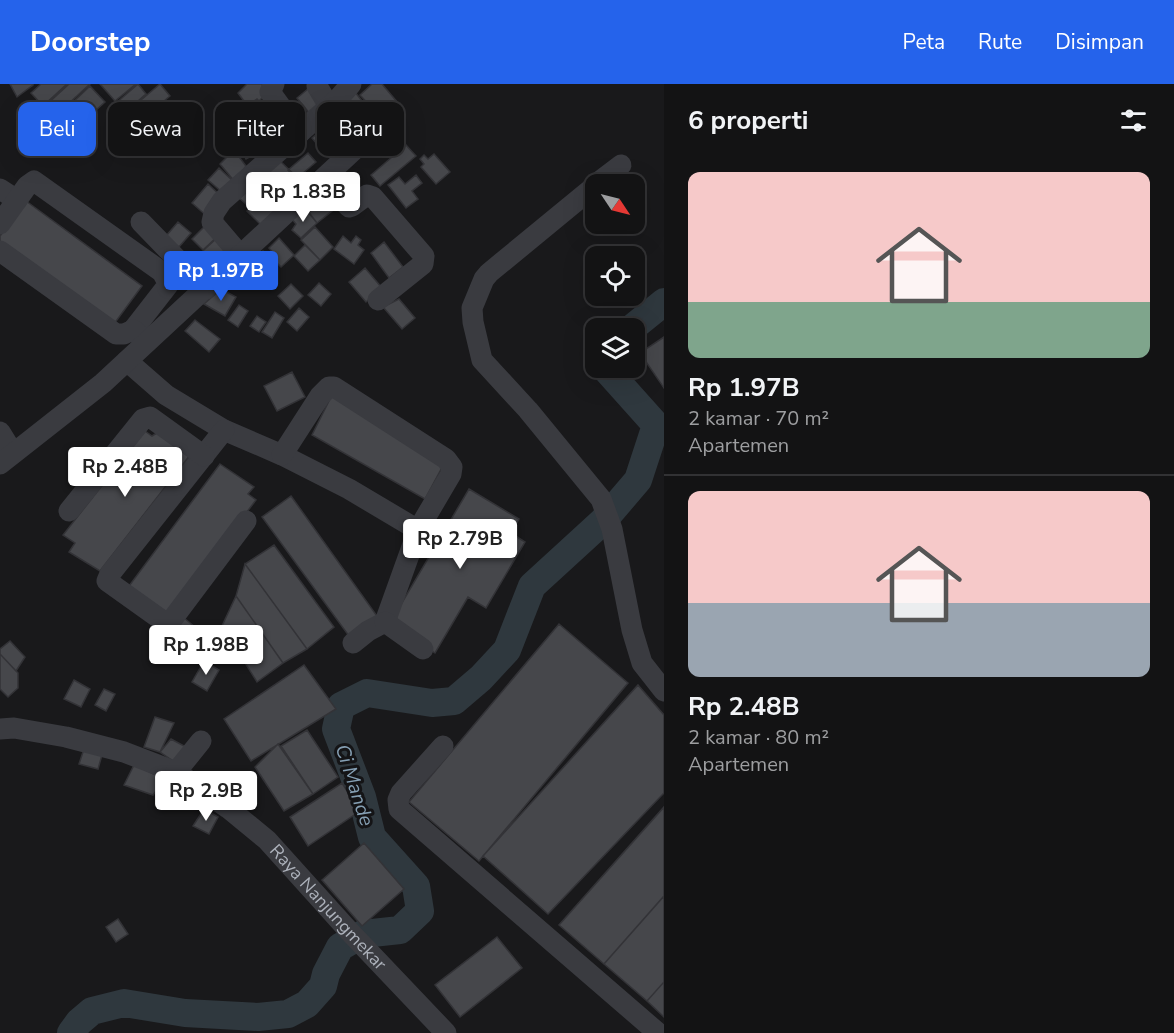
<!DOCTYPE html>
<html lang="id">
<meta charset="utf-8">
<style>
body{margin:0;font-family:"Nunito Sans",sans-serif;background:#1c1c1d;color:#f1f3f6;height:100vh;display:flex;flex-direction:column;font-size:22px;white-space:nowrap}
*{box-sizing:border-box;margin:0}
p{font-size:20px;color:#9d9ea0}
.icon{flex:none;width:33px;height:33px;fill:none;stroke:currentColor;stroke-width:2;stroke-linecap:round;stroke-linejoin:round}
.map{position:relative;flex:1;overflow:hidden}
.sheet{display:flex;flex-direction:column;background:#131314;width:510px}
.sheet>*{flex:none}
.banner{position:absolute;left:18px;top:18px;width:555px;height:54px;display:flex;gap:12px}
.needle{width:39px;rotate:125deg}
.controls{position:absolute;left:585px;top:90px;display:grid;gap:12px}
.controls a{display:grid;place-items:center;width:60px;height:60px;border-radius:12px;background:#131314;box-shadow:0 6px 24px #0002,0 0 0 2px #323234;font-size:30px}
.price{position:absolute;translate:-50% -51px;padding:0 14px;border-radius:6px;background:#fff;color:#222;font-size:20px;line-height:39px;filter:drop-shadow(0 2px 3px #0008)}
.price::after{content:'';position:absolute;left:50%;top:36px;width:18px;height:14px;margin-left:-9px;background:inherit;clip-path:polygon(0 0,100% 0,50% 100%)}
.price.on{background:#2563eb;color:#fff}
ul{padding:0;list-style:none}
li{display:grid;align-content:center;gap:12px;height:318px;padding:0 24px}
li+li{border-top:2px solid #323234}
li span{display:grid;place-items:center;height:186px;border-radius:12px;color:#555}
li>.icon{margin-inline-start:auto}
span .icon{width:108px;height:108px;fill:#fffc;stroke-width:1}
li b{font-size:26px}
h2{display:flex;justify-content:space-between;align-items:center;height:72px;padding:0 24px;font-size:26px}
.pill{padding:0 21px;border-radius:12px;background:#131314;box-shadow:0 6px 24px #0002,0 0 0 2px #323234;font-size:21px;line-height:54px}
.pill.on{background:#2563eb;color:#fff}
header{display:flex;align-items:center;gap:36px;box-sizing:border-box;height:84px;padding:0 30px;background:#2563eb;color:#fff}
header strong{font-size:28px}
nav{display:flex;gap:33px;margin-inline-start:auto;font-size:21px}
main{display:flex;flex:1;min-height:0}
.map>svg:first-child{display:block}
</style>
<header>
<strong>Doorstep</strong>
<nav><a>Peta</a><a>Rute</a><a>Disimpan</a></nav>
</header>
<main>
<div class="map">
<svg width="664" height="949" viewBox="0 0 664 949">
<rect width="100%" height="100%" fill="#19191b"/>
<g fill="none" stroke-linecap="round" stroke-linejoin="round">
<path stroke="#2f383e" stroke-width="28" d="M632 244 664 218
M71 949 79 938 92 927 124 919 185 929 258 933 288 930 307 920 323 902 326 890 340 863 363 850 400 846 420 827 416 802 372 753 362 713 336 645 341 622 367 609 432 619 454 617 481 594 507 566 532 502 603 437 638 396 656 341 605 284"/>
</g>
<path fill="#46474b" stroke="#333337" stroke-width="1.5" d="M10 0H33V1L17 13Z
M41 0H67L43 22 31 9Z
M69 0H90L54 33 44 23Z
M100 0H136L115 17Z
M138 0 146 10 123 30 115 20Z
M160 0 170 12 132 44 122 32Z
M247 0H262L264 12 259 17 257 15 253 18 258 25 253 29 238 9Z
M372 0H382L398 19 381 34 360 11Z
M90 2 105 18 85 36 71 20Z
M309 4 321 20 310 30 297 14Z
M355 8 366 22 356 30 345 15Z
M230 18 234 22 239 18 251 31 235 47 223 36 229 30 224 25Z
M273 18 289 39 269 55 253 35Z
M330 29 348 51 333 64 325 54 317 60 312 54 321 46 316 40Z
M229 44 237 56 225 64 217 52Z
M262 49 269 62 246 75 239 62Z
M406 61 416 72 380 102 371 91Z
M234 66 246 82 235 98 220 80Z
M308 69 316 78 296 95 288 86Z
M434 70 450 88 436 100 421 83 424 80 420 75 424 71 428 75Z
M277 74 304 100 288 116 262 90Z
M219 84 233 97 223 109 208 96Z
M257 90 267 100 246 120 235 110Z
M416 91 422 99 412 107 418 115 406 124 388 101 399 93 405 100Z
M208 100 223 114 209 134 192 119Z
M268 102 278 111 275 120 278 129 264 144 247 127 254 113 259 112Z
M323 113 332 127 317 139 307 126Z
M26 117 142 202 114 240 0 157V152Z
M304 123 317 139 301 154 292 146 296 140 292 135Z
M210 137 219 151 203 166 192 155Z
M178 138 191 149 179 163 166 152Z
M315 143 333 163 320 176 301 156Z
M343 152 351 159 356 152 361 156 358 161 364 166 354 180 334 165Z
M218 153 237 174 223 186 210 176 206 175 200 179 194 175Z
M279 154 294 171 281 183 272 174 274 170 269 164Z
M384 158 403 183 389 194 371 169Z
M305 161 320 176 308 187 294 172Z
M263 167 274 178 250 203 246 202 238 194 246 186 241 182 251 172 254 176Z
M365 184 382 204 366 218 349 198Z
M319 199 331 210 321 222 308 211Z
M291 200 303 212 290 225 278 212Z
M221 205 236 213 225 232 204 220Z
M399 215 415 234 402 245 383 223Z
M239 221 248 227 238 243 228 236Z
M299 224 309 233 297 247 287 238Z
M275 228 284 234 272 254 262 248Z
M257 232 266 238 259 248 250 242Z
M195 236 220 255 209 268 185 247Z
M664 253V304L640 269Z
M292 288 305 313 277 327 264 302Z
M333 309 446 376 425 415 312 351Z
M145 347 152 352 160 347 190 371 100 487 69 468 75 459 63 451Z
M220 380 254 403 248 410 256 416 167 533 126 506Z
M469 405 519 435 511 449 525 458 486 524 468 513 435 569 390 539Z
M291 412 377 532 349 552 262 433Z
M274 461 334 543 307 565 245 480Z
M245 480 307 565 283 579 236 512Z
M236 512 283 579 257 598 222 542Z
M184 534 195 543 175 569 164 560Z
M559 540 628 599 479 777 409 718Z
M10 557 25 573 16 587 0 570V565Z
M0 570 18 589V604L8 613 0 605Z
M204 577 219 586 207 607 192 598Z
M304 581 336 625 251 677 224 635Z
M74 596 90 605 81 623 64 615Z
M638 601 664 631V709L548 830 483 772Z
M104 605 115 610 106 627 95 621Z
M155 633 174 639 160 668 144 663Z
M307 646 338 693 313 710 281 662Z
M171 655 186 663 176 679 160 668Z
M278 660 313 710 284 727 255 683Z
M84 665 102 671 98 685 79 680Z
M134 681 165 695 153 711 124 701Z
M342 699 360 727 308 762 290 733Z
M664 723V812L604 880 559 841Z
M204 725 218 733 209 750 193 742Z
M364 759 404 805 362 842 322 796Z
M664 812V898L647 917 604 880Z
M118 835 128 850 116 858 106 843Z
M497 853 522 884 460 933 435 901Z
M664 898V933L647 917Z"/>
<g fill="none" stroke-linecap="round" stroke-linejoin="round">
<g stroke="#3a3b40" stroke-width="21">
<path d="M274 0 270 8 300 49"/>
<path d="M317 2 329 22"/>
<path d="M323 96 349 123 352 122 367 111 373 113 424 172 423 180 378 216"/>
<path d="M596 100 621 81"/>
<path d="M596 101 489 189 484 195 472 224 473 238 482 276 528 326 601 415 612 445 632 546 642 579 664 607"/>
<path d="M0 105 17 116"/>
<path d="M141 138 206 205"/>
<path d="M0 140 27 102 34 97 162 188 167 197 168 201 133 246"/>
<path d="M0 167 116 250H124L133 246 144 255"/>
<path d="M241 172 212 138 214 129 222 117 338 15 351 0"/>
<path d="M127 277 166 311 224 346 282 371 349 405 418 446"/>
<path d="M224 346 110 490 107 497 163 537H171L246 437"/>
<path d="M0 348 13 369"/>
<path d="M282 371 320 312 329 303H334L446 375 452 383 451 390 418 446 385 538 368 547 353 559"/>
<path d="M0 380 103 299 384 38"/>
<path d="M69 427 143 335 150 333 204 372"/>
<path d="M385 538 423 565"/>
<path id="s1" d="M0 645 14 644 66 653 124 668 176 688 228 724 267 756 349 847 446 949"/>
<path d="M443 662 401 709 398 716 399 725 658 949"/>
<path d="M176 688 201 657"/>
</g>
</g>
<g text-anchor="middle" stroke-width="6" stroke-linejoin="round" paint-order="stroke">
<g font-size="18" fill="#acb1ba" stroke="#141416">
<text dy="6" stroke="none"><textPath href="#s1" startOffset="387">Raya Nanjungmekar</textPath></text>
</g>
<g font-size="20" font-style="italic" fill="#859fb3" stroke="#141416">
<text transform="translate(355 701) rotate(72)" y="7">Ci Mande</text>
</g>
</g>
</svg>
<div class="controls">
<a><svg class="needle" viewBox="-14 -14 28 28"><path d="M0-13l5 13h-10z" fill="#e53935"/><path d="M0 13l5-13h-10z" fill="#9d9ea0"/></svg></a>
<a><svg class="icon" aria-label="locate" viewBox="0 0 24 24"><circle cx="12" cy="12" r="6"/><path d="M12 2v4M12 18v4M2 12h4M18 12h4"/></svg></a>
<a><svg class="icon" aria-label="layers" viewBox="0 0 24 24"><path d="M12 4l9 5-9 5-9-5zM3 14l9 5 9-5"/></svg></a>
</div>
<b class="price" style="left:303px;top:139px">Rp 1.83B</b>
<b class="price on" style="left:221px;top:218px">Rp 1.97B</b>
<b class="price" style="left:125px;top:414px">Rp 2.48B</b>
<b class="price" style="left:460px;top:486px">Rp 2.79B</b>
<b class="price" style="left:206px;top:592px">Rp 1.98B</b>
<b class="price" style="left:206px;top:738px">Rp 2.9B</b>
<div class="banner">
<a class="pill on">Beli</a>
<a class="pill">Sewa</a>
<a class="pill">Filter</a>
<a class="pill">Baru</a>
</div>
</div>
<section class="sheet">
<h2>6 properti<svg class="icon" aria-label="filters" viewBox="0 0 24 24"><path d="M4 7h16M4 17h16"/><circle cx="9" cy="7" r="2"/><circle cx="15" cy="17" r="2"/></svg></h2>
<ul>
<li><span style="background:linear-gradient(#f6c9c9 70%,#7fa58c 0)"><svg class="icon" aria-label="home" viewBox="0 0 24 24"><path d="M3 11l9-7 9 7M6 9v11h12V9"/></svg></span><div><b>Rp 1.97B</b><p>2 kamar · 70 m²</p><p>Apartemen</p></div></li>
<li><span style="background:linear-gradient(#f6c9c9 60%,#9aa5b1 0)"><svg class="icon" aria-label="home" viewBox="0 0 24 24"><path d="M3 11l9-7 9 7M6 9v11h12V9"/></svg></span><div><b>Rp 2.48B</b><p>2 kamar · 80 m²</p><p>Apartemen</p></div></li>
</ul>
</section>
</main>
